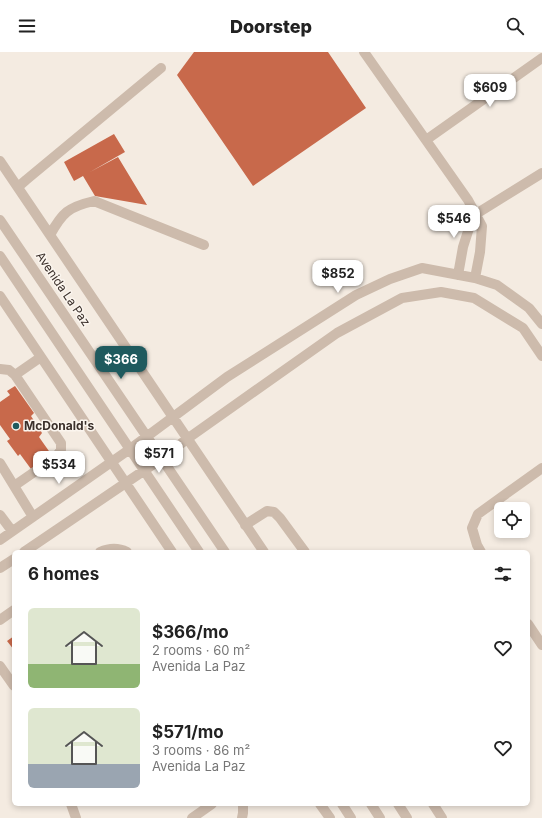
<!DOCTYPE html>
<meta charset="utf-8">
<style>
body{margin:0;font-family:Inter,sans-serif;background:#f6f6f6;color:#222;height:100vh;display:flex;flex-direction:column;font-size:15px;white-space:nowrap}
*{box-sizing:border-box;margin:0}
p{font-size:13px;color:#767676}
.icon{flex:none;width:22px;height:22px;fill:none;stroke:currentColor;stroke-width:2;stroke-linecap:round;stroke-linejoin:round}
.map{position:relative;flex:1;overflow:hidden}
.drawer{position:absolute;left:12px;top:498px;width:518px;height:256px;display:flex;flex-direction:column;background:#fff;border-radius:6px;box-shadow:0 2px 6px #0003}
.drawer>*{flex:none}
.fabs{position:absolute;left:494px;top:450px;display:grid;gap:8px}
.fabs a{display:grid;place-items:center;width:36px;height:36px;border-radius:6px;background:#fff;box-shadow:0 2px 6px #0003;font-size:20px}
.price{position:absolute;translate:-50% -34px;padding:0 9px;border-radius:8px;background:#fff;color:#222;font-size:13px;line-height:26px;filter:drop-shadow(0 1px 2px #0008)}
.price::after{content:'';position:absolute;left:50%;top:24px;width:12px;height:9px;margin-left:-6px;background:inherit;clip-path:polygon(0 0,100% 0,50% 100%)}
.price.active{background:#1f5a5e;color:#fff}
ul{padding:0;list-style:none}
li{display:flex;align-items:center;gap:12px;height:100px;padding:0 16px}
li span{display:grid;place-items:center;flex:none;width:112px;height:80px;border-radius:6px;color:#555}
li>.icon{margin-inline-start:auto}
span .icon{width:48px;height:48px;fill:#fffc;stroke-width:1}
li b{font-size:17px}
h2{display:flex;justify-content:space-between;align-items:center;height:48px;padding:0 16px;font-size:17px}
header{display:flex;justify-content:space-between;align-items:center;height:52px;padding:0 16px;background:#fff;font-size:18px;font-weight:800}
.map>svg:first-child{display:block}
</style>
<header><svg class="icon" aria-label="menu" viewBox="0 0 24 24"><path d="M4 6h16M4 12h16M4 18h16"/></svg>Doorstep<svg class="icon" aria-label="search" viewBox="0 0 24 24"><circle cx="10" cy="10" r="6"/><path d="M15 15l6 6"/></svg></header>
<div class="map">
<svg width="542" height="766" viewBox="0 0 542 766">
<rect width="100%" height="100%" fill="#f4ebe1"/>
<path fill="#c8694b" d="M194 0H328L366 56 253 134 177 23Z
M114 82 125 100 90 120 118 105 147 153 95 144 83 124 74 129 64 110Z
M15 334 34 361 31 364 42 381 39 385 51 402 31 417 20 402 18 404 7 389 10 387 0 373V350L10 343 7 339Z
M14 584V598L7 589Z"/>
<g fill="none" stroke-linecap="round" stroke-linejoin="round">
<path stroke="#cdbbac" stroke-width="10" d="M364 0 468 148 482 174 480 200 475 226
M426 88 542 6
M0 109 264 500
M18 135 26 128 161 16
M0 168 225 500
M50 183C62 161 68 155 94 149L204 193
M0 204 199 500
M458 223 463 195 470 173 476 162 542 121
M0 244 172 500
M0 317 9 318 15 323 61 391V398L56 405 14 434
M15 323 41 305
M0 411 33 465
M0 463 12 479
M245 473 267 459 274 460 280 466 305 500
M0 488 130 397 227 325 356 243 390 227 422 216 475 226 497 233 529 256 542 272
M24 500 161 407 187 387 337 281 402 246 441 240 474 246 523 276 542 304
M100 500C109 496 119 496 127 500
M481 500 477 493 472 476 478 462 542 416
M0 516 14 507
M0 568 14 558
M528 572 542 593
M0 614 14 634
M71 752 76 766
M320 752 330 766
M342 752 351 766
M371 752 380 766
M398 752 407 766
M433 752 442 766
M192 766 212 752
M242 766 243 761V752"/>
</g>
<circle fill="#1f5a5e" stroke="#fbf5ee" stroke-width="1.5" cx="16" cy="374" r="4"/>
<g text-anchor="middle" stroke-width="3" stroke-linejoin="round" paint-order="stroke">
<g font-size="12" fill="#3b302b" stroke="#fbf5ee">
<text transform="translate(63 237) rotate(56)" y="4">Avenida La Paz</text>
</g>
<g font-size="12" font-weight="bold" fill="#3b302b" stroke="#fbf5ee" text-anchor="start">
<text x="24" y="378">McDonald's</text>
</g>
</g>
</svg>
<div class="fabs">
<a><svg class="icon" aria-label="locate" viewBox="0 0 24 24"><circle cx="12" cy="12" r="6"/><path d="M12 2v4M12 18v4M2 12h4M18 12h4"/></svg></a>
</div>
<b class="price" style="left:490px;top:56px">$609</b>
<b class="price" style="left:454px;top:187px">$546</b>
<b class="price" style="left:338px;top:242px">$852</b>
<b class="price active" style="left:121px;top:328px">$366</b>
<b class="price" style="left:159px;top:422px">$571</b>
<b class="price" style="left:59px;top:433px">$534</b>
<section class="drawer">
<h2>6 homes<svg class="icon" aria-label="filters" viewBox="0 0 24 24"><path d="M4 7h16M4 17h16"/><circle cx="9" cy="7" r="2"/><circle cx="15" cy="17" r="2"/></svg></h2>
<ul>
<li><span style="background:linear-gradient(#dfe7d0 70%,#8fb573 0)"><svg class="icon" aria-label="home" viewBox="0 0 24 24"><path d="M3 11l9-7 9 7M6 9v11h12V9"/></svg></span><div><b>$366/mo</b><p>2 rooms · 60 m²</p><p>Avenida La Paz</p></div><svg class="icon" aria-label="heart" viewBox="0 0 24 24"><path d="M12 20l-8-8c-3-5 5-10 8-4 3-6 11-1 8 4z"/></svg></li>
<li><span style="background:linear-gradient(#dfe7d0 70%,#9aa5b1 0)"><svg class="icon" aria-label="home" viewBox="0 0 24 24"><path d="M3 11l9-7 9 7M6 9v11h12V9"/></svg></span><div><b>$571/mo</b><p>3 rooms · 86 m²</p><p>Avenida La Paz</p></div><svg class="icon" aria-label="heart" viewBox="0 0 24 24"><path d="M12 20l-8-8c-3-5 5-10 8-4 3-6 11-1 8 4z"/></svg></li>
</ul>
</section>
</div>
